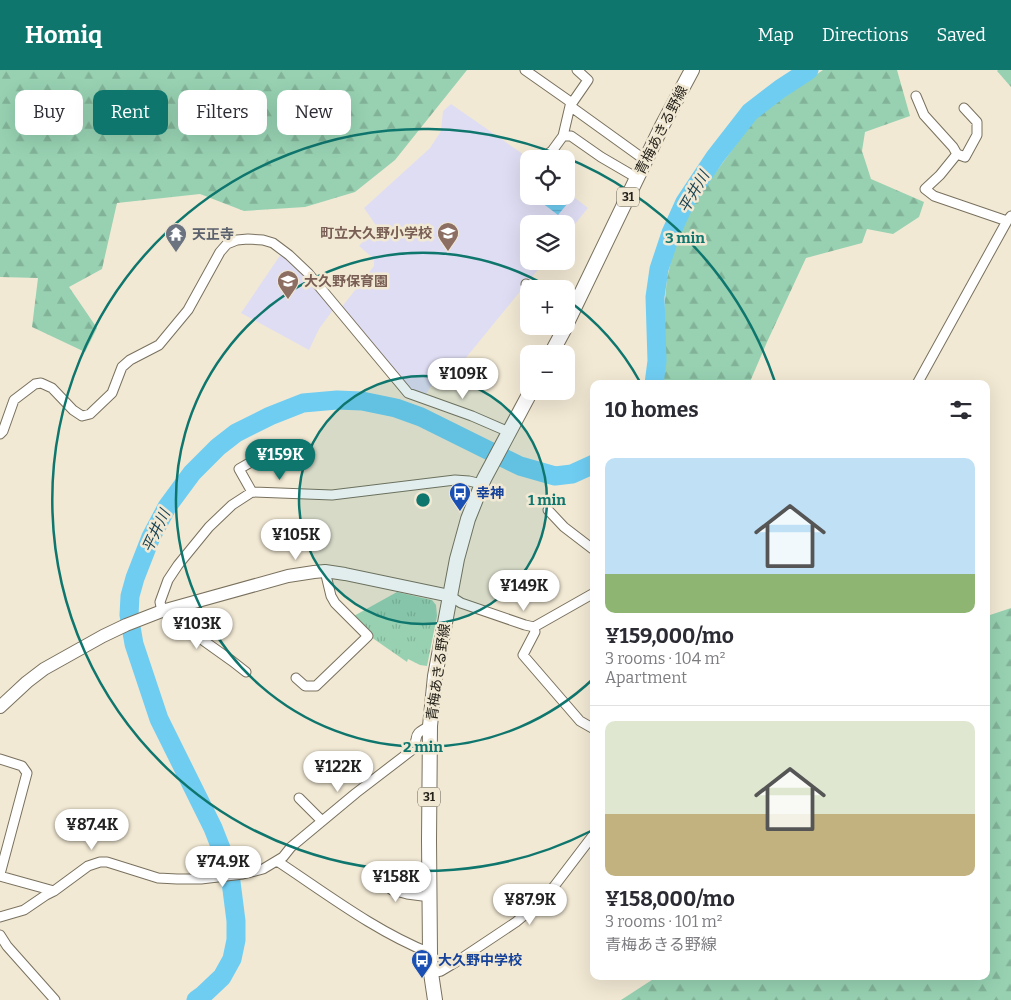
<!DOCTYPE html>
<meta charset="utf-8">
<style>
body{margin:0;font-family:Bitter,"Noto Sans JP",serif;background:#f2f2f3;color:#2b2b33;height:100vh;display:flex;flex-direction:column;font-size:19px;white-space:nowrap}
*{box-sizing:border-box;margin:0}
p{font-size:16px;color:#7c7c81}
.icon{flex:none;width:28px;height:28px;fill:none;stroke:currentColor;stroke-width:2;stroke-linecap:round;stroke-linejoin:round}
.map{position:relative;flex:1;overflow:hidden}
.drawer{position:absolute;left:590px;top:310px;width:400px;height:600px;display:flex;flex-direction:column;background:#fff;border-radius:10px;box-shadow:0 5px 20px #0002}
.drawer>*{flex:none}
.guide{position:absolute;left:15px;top:20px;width:475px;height:45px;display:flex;gap:10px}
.controls{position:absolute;left:520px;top:80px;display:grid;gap:10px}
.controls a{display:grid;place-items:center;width:55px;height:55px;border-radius:10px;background:#fff;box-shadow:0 5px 20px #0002;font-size:25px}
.price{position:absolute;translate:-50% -42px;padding:0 11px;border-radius:18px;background:#fff;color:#222;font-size:16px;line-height:32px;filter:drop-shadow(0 1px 2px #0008)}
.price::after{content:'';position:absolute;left:50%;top:30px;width:15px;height:11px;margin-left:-8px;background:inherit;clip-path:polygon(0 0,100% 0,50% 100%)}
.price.selected{background:#0f766e;color:#fff}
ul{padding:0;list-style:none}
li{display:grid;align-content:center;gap:10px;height:265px;padding:0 15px}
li+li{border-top:1px solid #e1e1e2}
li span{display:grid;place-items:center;height:155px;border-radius:10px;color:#555}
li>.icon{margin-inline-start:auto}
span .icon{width:90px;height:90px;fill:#fffc;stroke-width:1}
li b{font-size:21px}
h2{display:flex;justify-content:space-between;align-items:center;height:60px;padding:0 15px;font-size:21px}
.chip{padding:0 18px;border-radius:10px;background:#fff;box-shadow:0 5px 20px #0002;font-size:18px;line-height:45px}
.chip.selected{background:#0f766e;color:#fff}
header{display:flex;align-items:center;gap:30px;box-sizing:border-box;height:70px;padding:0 25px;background:#0f766e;color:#fff}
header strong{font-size:24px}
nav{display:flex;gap:28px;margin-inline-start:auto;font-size:18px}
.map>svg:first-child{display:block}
</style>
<header>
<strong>Homiq</strong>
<nav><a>Map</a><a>Directions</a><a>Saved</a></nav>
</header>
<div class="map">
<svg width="1011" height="930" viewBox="0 0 1011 930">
<defs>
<pattern id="forest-firs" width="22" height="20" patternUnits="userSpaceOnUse" patternTransform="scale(1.25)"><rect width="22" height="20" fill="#97d1b2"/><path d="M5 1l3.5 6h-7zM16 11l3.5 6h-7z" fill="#82b398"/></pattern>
<pattern id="park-tufts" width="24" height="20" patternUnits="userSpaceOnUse" patternTransform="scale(1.25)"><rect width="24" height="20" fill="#97d1b2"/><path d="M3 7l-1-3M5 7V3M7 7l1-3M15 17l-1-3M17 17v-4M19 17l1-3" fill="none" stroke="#82b398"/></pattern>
<pattern id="water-rules" width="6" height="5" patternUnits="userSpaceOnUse" patternTransform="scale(1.25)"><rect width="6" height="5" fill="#6fcdf2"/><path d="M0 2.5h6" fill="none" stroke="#60b0cf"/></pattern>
</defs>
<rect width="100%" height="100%" fill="#f2e9d4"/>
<path fill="#dfddf3" d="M451 34 530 89H529V126H566V121L588 138 566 165V154H529V191H545L447 311 438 305 426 324 406 317 341 238 374 196V189L359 176 377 157 364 138 430 78 441 61 443 41Z
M281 184 302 202 333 240 319 259 309 280 241 243Z"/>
<path fill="url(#forest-firs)" d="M0 0H467L395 90 355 122 305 137 244 141 200 124 117 133 102 199 69 217 97 258 85 282 32 257 38 208 0 207Z
M823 0H897L910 46 865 62 862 81 871 109 924 132 919 147 893 164 867 159 862 173 806 188 767 272 749 314H656L658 306 667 208 681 150 756 47Z
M998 0H1011V17L997 1Z
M1011 538V930H621L658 906H986V541L990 545Z"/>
<path fill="url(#park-tufts)" d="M397 522 432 530 436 535 437 546 427 596 420 595 408 589 407 592 371 567 352 547Z"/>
<path fill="url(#water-rules)" d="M533 126H557L567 134 558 145Z"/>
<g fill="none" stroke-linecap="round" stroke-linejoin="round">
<path stroke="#6fcdf2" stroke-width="19" d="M654 314 657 291 655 227 659 199 671 163 685 132 715 87 750 42 780 19 809 0
M196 930 203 925 222 907 232 889 236 870V851L230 804 222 781 213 758 159 649 134 574 129 545 130 526 135 508 151 467 167 437 192 403 218 377 236 363 270 346 303 333 337 330 362 331 396 338 421 347 520 396 555 406 572 404 594 394"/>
<g stroke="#79715e" stroke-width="11">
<path id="street" d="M525 0 572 33
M916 26 924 45 953 77 957 84 965 87 977 65V52L964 38
M570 36 645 90
M563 66H571L601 87 637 108
M957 84 940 105 925 119 934 126 1007 151
M541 89 552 81 563 66 570 36 588 10 577 0
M526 214 533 219
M917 314 1007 151 1011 146
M0 364 3 361 14 330 35 314 41 313 52 318 73 340 82 346 90 344 112 323 122 297 130 290 159 275 188 240 220 182 227 174 237 170 248 169 263 170 273 173 289 185 308 203 408 323 472 346 509 362
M252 422 239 399 277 377
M548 440 564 457 594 480
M450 526 461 533 525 555 534 557 594 523
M534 557 535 562 523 585 580 651 594 659
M246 602 232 591 162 541 160 532 168 510 178 495 209 457 232 435 252 422 332 425 455 410 469 411 482 414
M296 608 305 616H316L368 566 335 533 331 526 325 501
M0 689 22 696 27 703 0 804
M299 728 322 751
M277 791C327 824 375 861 430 883
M0 806 54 821
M374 808 392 820 407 824 430 827
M0 847 24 840 46 825 54 821 88 796 100 792H107L158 808 177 809H201L243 804 263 799 283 787 291 777 356 723 412 680C421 666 409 666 430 656
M0 865 7 876 55 930
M431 903 441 901 456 892 516 852 546 827 594 764"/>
</g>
<g stroke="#79715e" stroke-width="14">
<path id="secondary" d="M0 637 27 612 44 599 103 566 126 555 162 541 288 506 314 502 325 501 345 504 450 526"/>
</g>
<g stroke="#79715e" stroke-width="16">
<path id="primary" d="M566 255 662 56 692 0
M551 284 566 256
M435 930 431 903 430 883 429 770 430 656 435 606 457 489 468 449 484 409 531 321"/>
</g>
<use href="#street" stroke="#fff" stroke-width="9"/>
<use href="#secondary" stroke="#fff" stroke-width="12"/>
<use href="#primary" stroke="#fff" stroke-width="14"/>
</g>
<circle cx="423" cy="430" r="124" fill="#0f766e" fill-opacity=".12"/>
<g fill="none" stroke="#0f766e" stroke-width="2.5">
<circle cx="423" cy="430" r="124"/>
<path d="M593 609A247 247 0 1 1 550 218M566 229A247 247 0 0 1 640 312"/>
<path d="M591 761A371 371 0 1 1 775 312"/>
</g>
<defs>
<g id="school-pin" transform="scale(1.125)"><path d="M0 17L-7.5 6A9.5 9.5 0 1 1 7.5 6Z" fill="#8d6e63" stroke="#f2e9d4"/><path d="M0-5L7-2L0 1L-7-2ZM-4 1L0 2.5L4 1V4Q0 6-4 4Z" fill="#fff"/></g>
<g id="temple-pin" transform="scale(1.125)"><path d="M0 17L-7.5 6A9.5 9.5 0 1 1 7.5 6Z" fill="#6b7280" stroke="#f2e9d4"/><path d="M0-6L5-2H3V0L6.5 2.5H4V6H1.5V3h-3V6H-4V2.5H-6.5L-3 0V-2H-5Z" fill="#fff"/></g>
<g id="bus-pin" transform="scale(1.125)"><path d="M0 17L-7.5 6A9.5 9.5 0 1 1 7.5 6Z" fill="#1a4fb4" stroke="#f2e9d4"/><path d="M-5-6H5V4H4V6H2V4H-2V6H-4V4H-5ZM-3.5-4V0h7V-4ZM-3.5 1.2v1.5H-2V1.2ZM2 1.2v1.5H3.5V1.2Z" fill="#fff"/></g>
</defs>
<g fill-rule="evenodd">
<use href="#school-pin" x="448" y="163"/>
<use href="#temple-pin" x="176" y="164"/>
<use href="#school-pin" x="288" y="211"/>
<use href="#bus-pin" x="460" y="423"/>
<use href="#bus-pin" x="422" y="890"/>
</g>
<g text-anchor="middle" stroke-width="5" stroke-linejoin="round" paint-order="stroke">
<g fill="#f2e9d4" stroke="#635e52" stroke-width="1">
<rect x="617" y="117.5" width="22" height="19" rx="4"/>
<rect x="418" y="717.5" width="22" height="19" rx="4"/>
</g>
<g font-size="12" font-weight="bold" fill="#26231b">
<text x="628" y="131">31</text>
<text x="429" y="731">31</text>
</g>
<g font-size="14" fill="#26231b" stroke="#f2e9d4">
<text transform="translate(661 60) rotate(-63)" y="5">青梅あきる野線</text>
<text transform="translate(438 602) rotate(-82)" y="5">青梅あきる野線</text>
</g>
<g font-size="14" font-weight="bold" fill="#785e54" stroke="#f2e9d4" text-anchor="end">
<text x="432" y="168">町立大久野小学校</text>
<text x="304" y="216" text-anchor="start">大久野保育園</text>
</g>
<g font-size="14" font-weight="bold" fill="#5b616d" stroke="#f2e9d4" text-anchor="start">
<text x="192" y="169">天正寺</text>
</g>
<g font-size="14" font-weight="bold" fill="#164399" stroke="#f2e9d4" text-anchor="start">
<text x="476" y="428">幸神</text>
<text x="438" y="895">大久野中学校</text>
</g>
<g font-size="15" font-style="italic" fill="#1b4454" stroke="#f2e9d4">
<text transform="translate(694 122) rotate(-60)" y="5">平井川</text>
<text transform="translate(156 461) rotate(-65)" y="5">平井川</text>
</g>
</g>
<circle cx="423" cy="430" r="8" fill="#0f766e" stroke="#f2e9d4" stroke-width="2.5"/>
<g font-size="15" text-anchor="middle" font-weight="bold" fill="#0f766e" stroke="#f2e9d4" stroke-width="5" stroke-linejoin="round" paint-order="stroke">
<text x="685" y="173">3 min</text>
<text x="547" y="435">1 min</text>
<text x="423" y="682">2 min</text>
</g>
</svg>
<div class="controls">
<a><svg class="icon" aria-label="locate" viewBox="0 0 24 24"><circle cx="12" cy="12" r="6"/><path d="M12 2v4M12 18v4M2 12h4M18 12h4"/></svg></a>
<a><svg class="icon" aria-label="layers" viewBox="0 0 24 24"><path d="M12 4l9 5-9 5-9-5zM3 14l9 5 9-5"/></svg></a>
<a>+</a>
<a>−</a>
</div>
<b class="price" style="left:463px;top:330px">¥109K</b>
<b class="price selected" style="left:280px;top:411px">¥159K</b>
<b class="price" style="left:296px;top:491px">¥105K</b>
<b class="price" style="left:524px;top:542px">¥149K</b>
<b class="price" style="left:197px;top:580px">¥103K</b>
<b class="price" style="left:338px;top:723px">¥122K</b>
<b class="price" style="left:92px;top:781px">¥87.4K</b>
<b class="price" style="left:223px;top:818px">¥74.9K</b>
<b class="price" style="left:396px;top:833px">¥158K</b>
<b class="price" style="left:530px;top:856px">¥87.9K</b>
<div class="guide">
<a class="chip">Buy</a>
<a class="chip selected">Rent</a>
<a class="chip">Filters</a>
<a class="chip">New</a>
</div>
<section class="drawer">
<h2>10 homes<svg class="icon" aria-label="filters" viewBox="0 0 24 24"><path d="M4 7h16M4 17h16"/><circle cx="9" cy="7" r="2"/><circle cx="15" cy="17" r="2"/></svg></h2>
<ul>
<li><span style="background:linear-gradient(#bfe0f5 75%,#8fb573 0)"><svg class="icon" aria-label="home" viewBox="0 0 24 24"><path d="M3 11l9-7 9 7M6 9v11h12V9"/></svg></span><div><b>¥159,000/mo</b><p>3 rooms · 104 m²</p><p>Apartment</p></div></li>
<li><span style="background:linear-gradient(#dfe7d0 60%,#c2b280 0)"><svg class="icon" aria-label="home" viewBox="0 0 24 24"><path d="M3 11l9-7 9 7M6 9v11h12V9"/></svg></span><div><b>¥158,000/mo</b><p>3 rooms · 101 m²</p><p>青梅あきる野線</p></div></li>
</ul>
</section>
</div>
